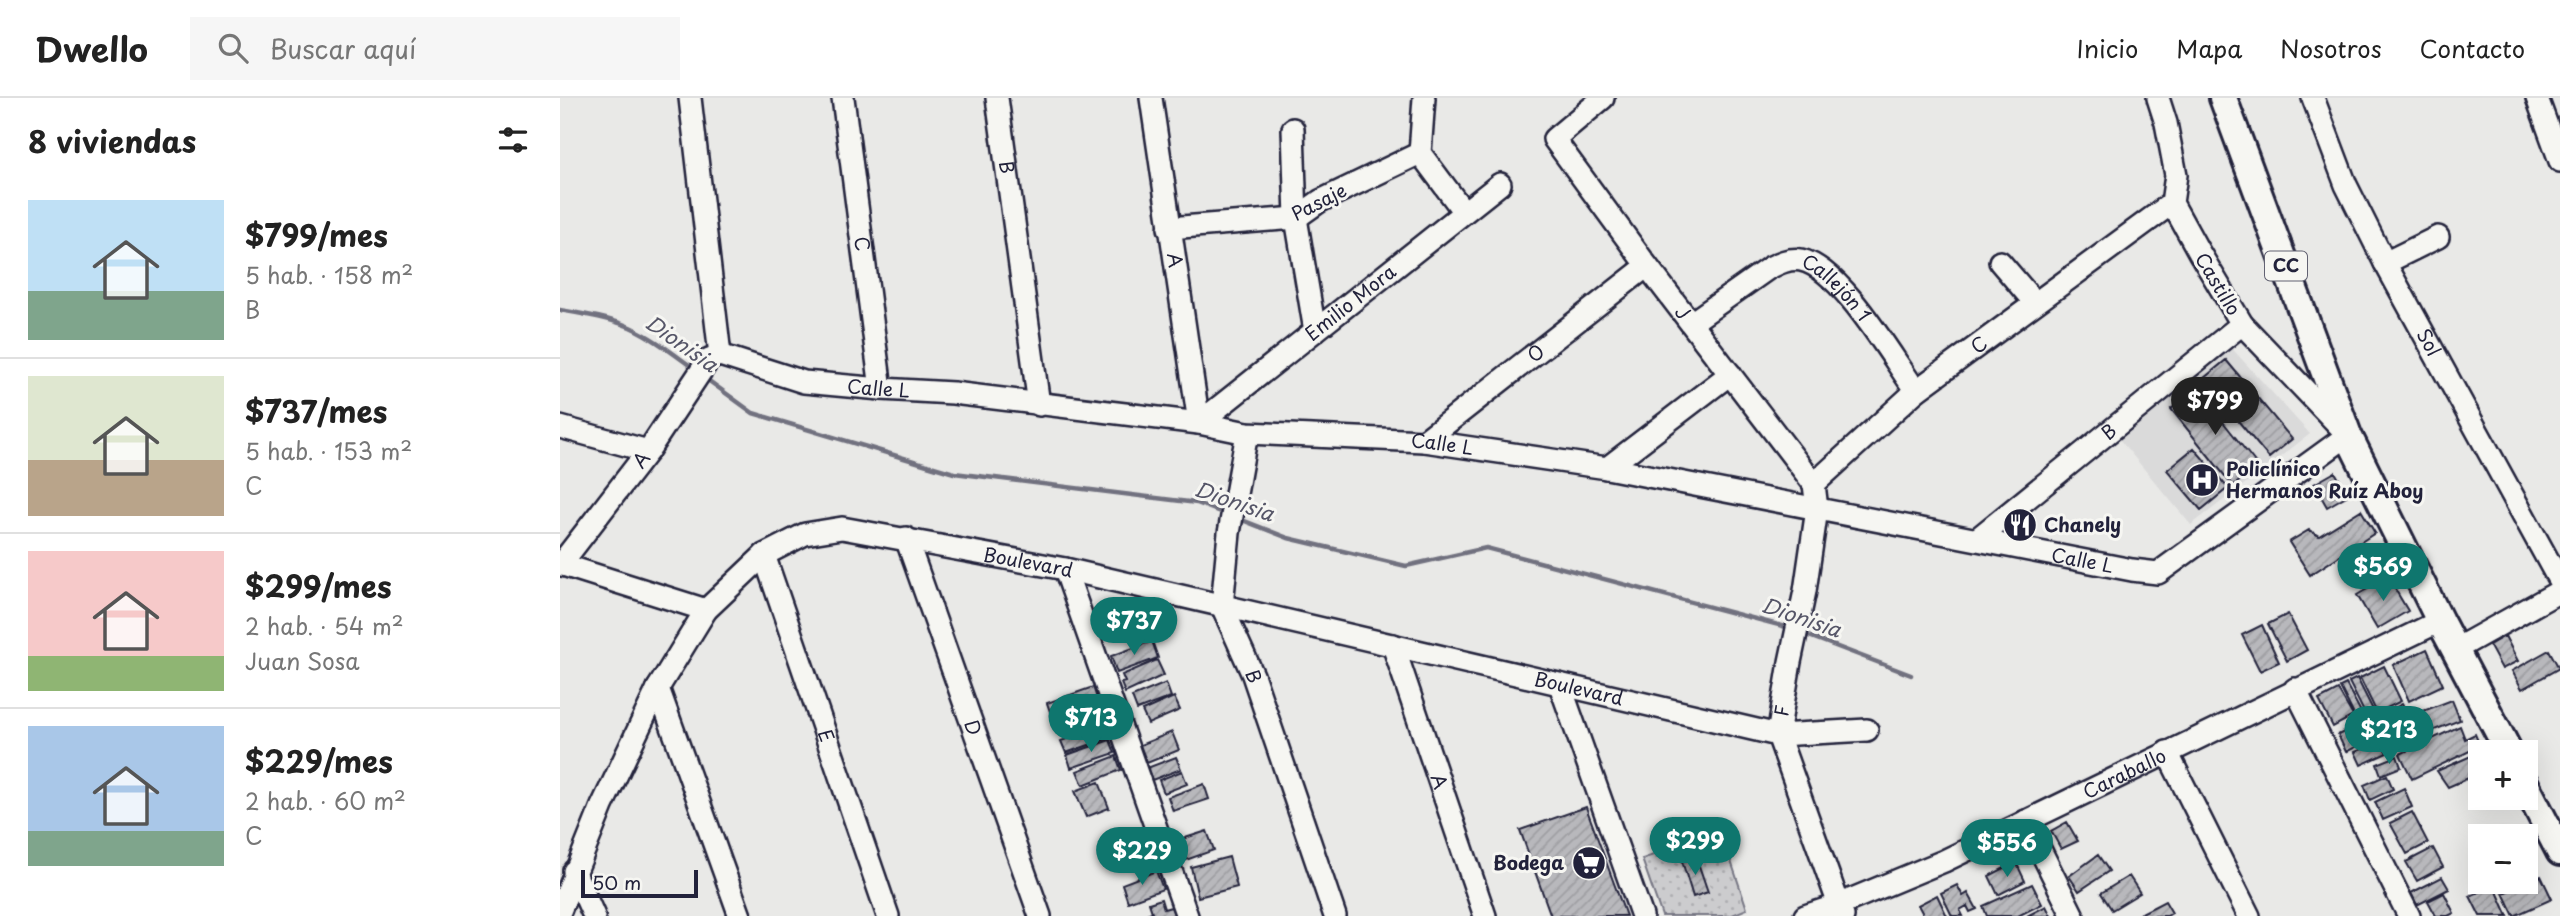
<!DOCTYPE html>
<html lang="es">
<meta charset="utf-8">
<style>
body{margin:0;font-family:"Playpen Sans",sans-serif;background:#f6f6f6;color:#222;height:100vh;display:flex;flex-direction:column;font-size:26px;white-space:nowrap}
*{box-sizing:border-box;margin:0}
p{font-size:23px;color:#767676}
.icon{flex:none;width:38px;height:38px;fill:none;stroke:currentColor;stroke-width:2;stroke-linecap:round;stroke-linejoin:round}
.map{position:relative;flex:1;overflow:hidden}
.drawer{display:flex;flex-direction:column;background:#fff;width:560px}
.drawer>*{flex:none}
.tools{position:absolute;left:1908px;top:642px;display:grid;gap:14px}
.tools a{display:grid;place-items:center;width:70px;height:70px;border-radius:0px;background:#fff;box-shadow:0 7px 28px #0002;font-size:35px}
.scale{position:absolute;left:21px;bottom:18px;width:117px;box-sizing:border-box;padding-left:7px;border:4px solid #22223b;border-top:0;font-size:19px;line-height:24px;white-space:nowrap;color:#22223b;-webkit-text-stroke:5px #f6f6f2;paint-order:stroke}
.price{position:absolute;translate:-50% -60px;padding:0 16px;border-radius:24px;background:#0f766e;color:#fff;font-size:23px;line-height:46px;filter:drop-shadow(0 2px 4px #0008)}
.price::after{content:'';position:absolute;left:50%;top:42px;width:21px;height:16px;margin-left:-10px;background:inherit;clip-path:polygon(0 0,100% 0,50% 100%)}
.price.active{background:#222;color:#fff}
ul{padding:0;list-style:none}
li{display:flex;align-items:center;gap:21px;height:175px;padding:0 28px}
li+li{border-top:2px solid #e0e0e0}
li span{display:grid;place-items:center;flex:none;width:196px;height:140px;border-radius:0px;color:#555}
li>.icon{margin-inline-start:auto}
span .icon{width:84px;height:84px;fill:#fffc;stroke-width:1}
li b{font-size:30px}
h2{display:flex;justify-content:space-between;align-items:center;height:84px;padding:0 28px;font-size:30px}
header{display:flex;align-items:center;gap:42px;box-sizing:border-box;height:98px;padding:0 35px;background:#fff;border-bottom:2px solid #e0e0e0}
header strong{font-size:33px}
nav{display:flex;gap:38px;margin-inline-start:auto;font-size:24px}
.search{width:490px;height:63px;background:#f6f6f6;display:flex;align-items:center;gap:18px;box-sizing:border-box;padding:0 24px;border-radius:0px;color:#767676;font-size:26px}
main{display:flex;flex:1;min-height:0}
.map>svg:first-child{display:block}
</style>
<header>
<strong>Dwello</strong>
<div class="search"><svg class="icon" aria-label="search" viewBox="0 0 24 24"><circle cx="10" cy="10" r="6"/><path d="M15 15l6 6"/></svg>Buscar aquí</div>
<nav><a>Inicio</a><a>Mapa</a><a>Nosotros</a><a>Contacto</a></nav>
</header>
<main>
<section class="drawer">
<h2>8 viviendas<svg class="icon" aria-label="filters" viewBox="0 0 24 24"><path d="M4 7h16M4 17h16"/><circle cx="9" cy="7" r="2"/><circle cx="15" cy="17" r="2"/></svg></h2>
<ul>
<li><span style="background:linear-gradient(#bfe0f5 65%,#7fa58c 0)"><svg class="icon" aria-label="home" viewBox="0 0 24 24"><path d="M3 11l9-7 9 7M6 9v11h12V9"/></svg></span><div><b>$799/mes</b><p>5 hab. · 158 m²</p><p>B</p></div></li>
<li><span style="background:linear-gradient(#dfe7d0 60%,#b9a48a 0)"><svg class="icon" aria-label="home" viewBox="0 0 24 24"><path d="M3 11l9-7 9 7M6 9v11h12V9"/></svg></span><div><b>$737/mes</b><p>5 hab. · 153 m²</p><p>C</p></div></li>
<li><span style="background:linear-gradient(#f6c9c9 75%,#8fb573 0)"><svg class="icon" aria-label="home" viewBox="0 0 24 24"><path d="M3 11l9-7 9 7M6 9v11h12V9"/></svg></span><div><b>$299/mes</b><p>2 hab. · 54 m²</p><p>Juan Sosa</p></div></li>
<li><span style="background:linear-gradient(#a9c7e8 75%,#7fa58c 0)"><svg class="icon" aria-label="home" viewBox="0 0 24 24"><path d="M3 11l9-7 9 7M6 9v11h12V9"/></svg></span><div><b>$229/mes</b><p>2 hab. · 60 m²</p><p>C</p></div></li>
</ul>
</section>
<div class="map">
<svg width="2000" height="818" viewBox="0 0 2000 818">
<defs>
<pattern id="grass-dots" width="8" height="8" patternUnits="userSpaceOnUse" patternTransform="scale(1.75)"><rect width="8" height="8" fill="#ccccce"/><path d="M2 2h.1M6 6h.1" fill="none" stroke="#afafb2" stroke-width="1.8" stroke-linecap="round"/></pattern>
<pattern id="building-hatch" width="6" height="6" patternUnits="userSpaceOnUse" patternTransform="scale(1.75)"><rect width="6" height="6" fill="#b8b8bc"/><path d="M-1 1l2-2M0 6l6-6M5 7l2-2" fill="none" stroke="#9e9ea2"/></pattern>
</defs>
<rect width="100%" height="100%" fill="#e9e9e7"/>
<filter id="ink" filterUnits="userSpaceOnUse"><feTurbulence type="fractalNoise" baseFrequency=".0143" numOctaves="2"/><feDisplacementMap in="SourceGraphic" scale="14" xChannelSelector="R" yChannelSelector="G"/><feConvolveMatrix kernelMatrix="1 2 1 2 8 2 1 2 1" color-interpolation-filters="sRGB"/></filter>
<g filter="url(#ink)">
<path fill="#dadada" d="M1667 245 1750 336 1631 427 1554 335Z"/>
<path fill="url(#grass-dots)" stroke="#777784" stroke-width="2" d="M1161 733 1187 811 1170 818H1102L1082 761Z"/>
<g fill="none" stroke-linecap="round" stroke-linejoin="round">
<path stroke="#71717f" stroke-width="4.5" d="M0 212C23 216 49 220 70 229 94 240 115 257 136 272
M145 280 193 315 394 375 637 405 665 416
M677 420 728 440 846 468 926 450 1230 530
M1241 535 1351 577"/>
</g>
<path fill="url(#building-hatch)" stroke="#22223b" stroke-width="2" d="M1666 262 1732 341 1709 360 1643 281Z
M1637 291 1698 368 1673 388 1611 311Z
M1634 350 1668 390 1641 412 1607 372Z
M1775 374 1788 397 1767 409 1754 386Z
M1801 412 1815 435 1750 477 1729 444 1749 432 1759 438Z
M1828 479 1848 513 1817 531 1797 497Z
M566 516 568 524 564 535 544 539 540 521Z
M1728 516 1747 552 1727 563 1708 526Z
M1702 527 1719 564 1700 573 1682 537Z
M1945 538 1958 563 1942 571 1929 547Z
M592 543 598 560 557 575 551 558Z
M1867 551 1883 587 1849 603 1833 567Z
M1989 552 1999 570 1962 591 1952 573Z
M597 562 604 577 565 595 561 585 565 584 562 577Z
M1824 568 1841 603 1817 615 1800 580Z
M1797 580 1813 612 1805 616 1789 584Z
M606 585 611 599 577 612 572 599Z
M1786 586 1802 616 1795 619 1780 589Z
M533 589 539 606 493 622 487 605Z
M1778 592 1793 618 1773 629 1759 602Z
M614 599 620 612 588 626 582 613Z
M1892 602 1900 622 1872 633 1863 613Z
M1842 606 1849 619 1829 629 1823 616Z
M541 610 546 622 502 638 497 625Z
M1819 616 1828 633 1786 654 1778 637Z
M545 627 549 640 506 655 501 643Z
M1900 628 1905 641 1915 636 1920 648 1852 681 1840 656Z
M612 634 619 652 587 665 580 647Z
M550 642 555 655 511 670 507 657Z
M1821 643 1827 655 1801 667 1795 654Z
M1920 654V675L1888 689 1877 673Z
M556 658 561 672 523 687 517 673Z
M1837 658 1841 669 1821 677 1817 666Z
M616 659 621 671 592 682 587 670Z
M622 673 627 686 604 695 599 682Z
M1827 677 1833 691 1810 702 1804 687Z
M539 684 549 710 526 719 515 693Z
M644 686 649 701 613 713 608 699Z
M1844 690 1852 709 1823 722 1815 704Z
M1026 709 1066 818H991L960 732Z
M1852 714 1868 745 1847 756 1830 725Z
M1507 724 1518 743 1501 751 1491 733Z
M647 733 654 752 626 762 619 742Z
M585 736 592 754 552 767 546 749Z
M1873 750 1883 769 1857 783 1846 764Z
M1538 757 1549 773 1519 793 1509 778Z
M669 759 677 789 638 799 631 769Z
M1136 759 1148 794 1133 799 1122 763Z
M1456 764 1465 783 1438 797 1429 778Z
M596 773 603 791 568 804 562 786Z
M1569 778 1580 795 1552 812 1541 795Z
M1981 778 1992 801 1954 818 1943 795Z
M1882 779 1889 791 1857 807 1851 795Z
M1472 786 1482 806 1458 818H1427L1423 808Z
M1397 787 1403 798 1408 795 1417 811 1410 814 1407 808 1400 812 1403 818H1392L1381 795Z
M1934 787 1948 818H1920L1910 798Z
M1884 795 1894 815 1888 818H1876L1868 803Z
M1377 797 1387 818H1364L1358 807Z
M601 801 604 811 611 809 615 818H582L592 814 589 805Z
M1605 803 1612 815 1607 818H1576Z
M1486 808 1491 818H1467Z"/>
<g fill="none" stroke-linecap="round" stroke-linejoin="round">
<g stroke="#22223b" stroke-width="26">
<g id="minor">
<path d="M130 0 160 257"/>
<path id="s1" d="M283 0 321 291"/>
<path id="s2" d="M437 0 479 307"/>
<path id="s3" d="M591 0 639 325 940 86"/>
<path d="M864 0 860 55 904 114"/>
<path id="s4" d="M1043 0 994 41 1087 168 1254 386"/>
<path id="s5" d="M1753 0 1786 87 1825 165 2000 484"/>
<path d="M1977 0 2000 63"/>
<path d="M733 31 736 120 755 233"/>
<path d="M609 130 736 120 760 103 860 55"/>
<path d="M1440 164 1475 205"/>
<path d="M1825 165 1878 139"/>
<path id="s6" d="M1131 225 1209 170C1219 165 1229 160 1241 162 1281 170 1332 260 1356 293"/>
<path id="s7" d="M160 257 244 284 321 291 393 295 639 325 687 335 864 343 1047 370 1572 472 1598 475 1788 337 1682 226 1639 154 1612 105 1616 77 1606 25 1598 0"/>
<path d="M0 329 88 353"/>
<path id="s8" d="M687 335 669 435 662 508 693 577 775 818"/>
<path id="s9" d="M864 343 1087 168"/>
<path d="M1047 370 1170 276"/>
<path id="s10" d="M346 440 480 818"/>
<path id="s11" d="M1417 441 1682 226"/>
<path id="s12" d="M204 457 328 818"/>
<path d="M0 466 146 512"/>
<path id="s13" d="M0 467 88 353 149 261 160 257"/>
<path d="M505 471 627 818"/>
<path id="s14" d="M833 547 925 818"/>
<path d="M1896 551 2000 493"/>
<path d="M1000 587 1082 818"/>
<path d="M98 590 180 818"/>
<path d="M1735 591 1849 818"/>
<path d="M1607 654 1689 818"/>
<path d="M1466 723 1513 818"/>
<path d="M14 773 34 818"/>
<path id="s15" d="M0 813 42 708 98 590 146 512 204 457 245 436 282 430 505 471 1218 637 1307 632"/>
<path id="s16" d="M1245 818 1278 807 1384 763 1880 523"/>
<path id="s17" d="M1283 818 1218 637 1230 564 1245 493 1257 411 1254 386 1356 293 1612 105"/>
</g>
</g>
<g stroke="#22223b" stroke-width="32">
<path id="major" d="M1663 0 1788 337 1880 523 1949 654
M1965 686 2000 754"/>
</g>
<use href="#minor" stroke="#f6f6f2" stroke-width="21"/>
<use href="#major" stroke="#f6f6f2" stroke-width="26"/>
</g>
</g>
<defs>
<g id="hospital-disc" transform="scale(1.75)"><circle r="9.5" fill="#22223b" stroke="#f6f6f2"/><path d="M-5-5h3v3.5h4V-5h3V5h-3V1.5h-4V5h-3Z" fill="#fff"/></g>
<g id="restaurant-disc" transform="scale(1.75)"><circle r="9.5" fill="#22223b" stroke="#f6f6f2"/><path d="M-5-6h1v4h1v-4h1v4h1v-4h1v5L-1.5 .5V6h-2V.5L-5-1ZM5-6V6H3V1.5H1.5Q1.5-4 5-6Z" fill="#fff"/></g>
<g id="supermarket-disc" transform="scale(1.75)"><circle r="9.5" fill="#22223b" stroke="#f6f6f2"/><path d="M-6-5.5h2.5l.6 2H6L4.5 2H-2.5L-4.4-4H-6ZM-1.5 3.2a1.3 1.3 0 1 0 .1 0ZM3 3.2a1.3 1.3 0 1 0 .1 0Z" fill="#fff"/></g>
</defs>
<g fill-rule="evenodd">
<use href="#hospital-disc" x="1642" y="382"/>
<use href="#restaurant-disc" x="1460" y="427"/>
<use href="#supermarket-disc" x="1029" y="765"/>
</g>
<g text-anchor="middle" stroke-width="6" stroke-linejoin="round" paint-order="stroke">
<rect fill="#f6f6f2" stroke="#626272" stroke-width="2" x="1705" y="153.5" width="42" height="29" rx="5"/>
<g font-size="18" font-weight="bold" fill="#22223b">
<text x="1726" y="174">CC</text>
</g>
<g font-size="19" fill="#22223b" stroke="#f6f6f2">
<text dy="7" stroke="none"><textPath href="#s2" startOffset="70">B</textPath></text>
<text transform="translate(759 104) rotate(-27)" y="7">Pasaje</text>
<text dy="7" stroke="none"><textPath href="#s1" startOffset="147">C</textPath></text>
<text dy="7" stroke="none"><textPath href="#s3" startOffset="164">A</textPath></text>
<text transform="translate(1658 186) rotate(59)" y="7">Castillo</text>
<text dy="7" stroke="none"><textPath href="#s6" startOffset="175">Callejón 1</textPath></text>
<text dy="7" stroke="none"><textPath href="#s3" startOffset="522">Emilio Mora</textPath></text>
<text dy="7" stroke="none"><textPath href="#s4" startOffset="280">J</textPath></text>
<text dy="7" stroke="none"><textPath href="#s5" startOffset="271">Sol</textPath></text>
<text dy="7" stroke="none"><textPath href="#s17" startOffset="663">C</textPath></text>
<text dy="7" stroke="none"><textPath href="#s9" startOffset="142">O</textPath></text>
<text dy="7" stroke="none"><textPath href="#s7" startOffset="163">Calle L</textPath></text>
<text dy="7" stroke="none"><textPath href="#s11" startOffset="170">B</textPath></text>
<text dy="7" stroke="none"><textPath href="#s7" startOffset="730">Calle L</textPath></text>
<text dy="7" stroke="none"><textPath href="#s13" startOffset="133">A</textPath></text>
<text dy="7" stroke="none"><textPath href="#s7" startOffset="1381">Calle L</textPath></text>
<text dy="7" stroke="none"><textPath href="#s15" startOffset="688">Boulevard</textPath></text>
<text dy="7" stroke="none"><textPath href="#s8" startOffset="252">B</textPath></text>
<text dy="7" stroke="none"><textPath href="#s15" startOffset="1253">Boulevard</textPath></text>
<text dy="7" stroke="none"><textPath href="#s17" startOffset="217">F</textPath></text>
<text dy="7" stroke="none"><textPath href="#s10" startOffset="201">D</textPath></text>
<text dy="7" stroke="none"><textPath href="#s12" startOffset="191">E</textPath></text>
<text dy="7" stroke="none"><textPath href="#s16" startOffset="350">Caraballo</textPath></text>
<text dy="7" stroke="none"><textPath href="#s14" startOffset="144">A</textPath></text>
</g>
<g font-size="19" font-weight="bold" fill="#22223b" stroke="#f6f6f2" text-anchor="start">
<text x="1666" y="378">Policlínico<tspan x="1666" dy="22">Hermanos Ruíz Aboy</tspan></text>
<text x="1484" y="434">Chanely</text>
<text x="1004" y="772" text-anchor="end">Bodega</text>
</g>
<g font-size="21" font-style="italic" fill="#565668" stroke="#f6f6f2">
<text transform="translate(121 246) rotate(35)" y="7">Dionisia</text>
<text transform="translate(674 404) rotate(19)" y="7">Dionisia</text>
<text transform="translate(1241 520) rotate(19)" y="7">Dionisia</text>
</g>
</g>
</svg>
<div class="tools">
<a>+</a>
<a>−</a>
</div>
<div class="scale">50 m</div>
<b class="price active" style="left:1655px;top:339px">$799</b>
<b class="price" style="left:1823px;top:505px">$569</b>
<b class="price" style="left:574px;top:559px">$737</b>
<b class="price" style="left:531px;top:656px">$713</b>
<b class="price" style="left:1829px;top:668px">$213</b>
<b class="price" style="left:1135px;top:779px">$299</b>
<b class="price" style="left:1447px;top:781px">$556</b>
<b class="price" style="left:582px;top:789px">$229</b>
</div>
</main>
